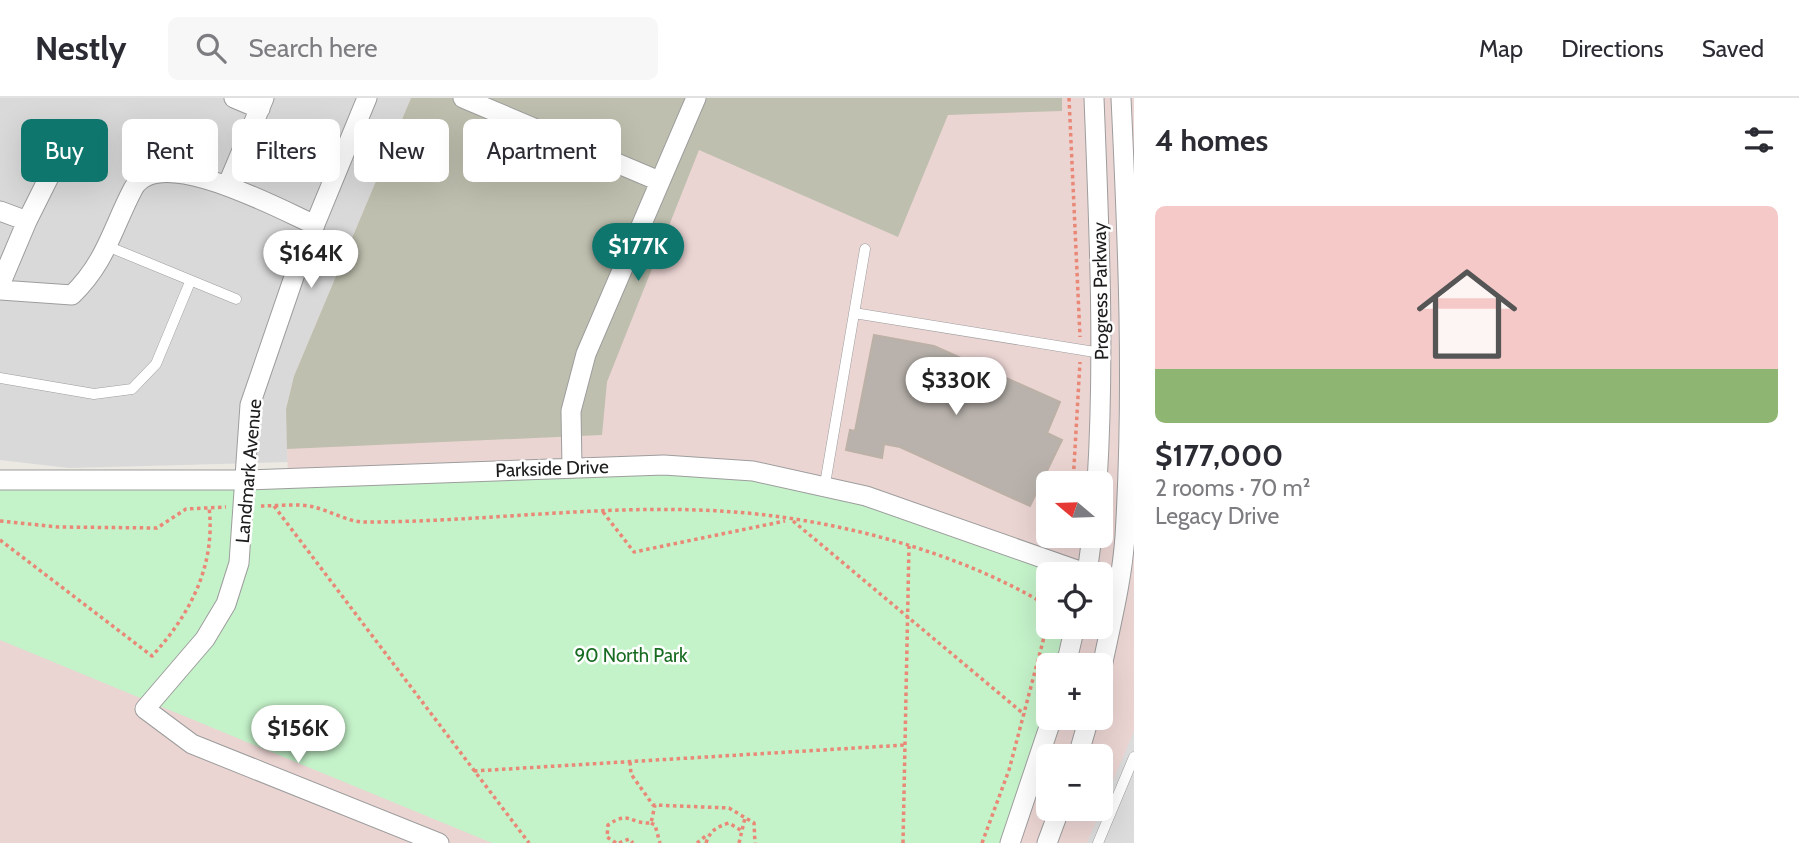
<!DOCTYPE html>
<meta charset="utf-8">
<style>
body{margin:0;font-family:Cabin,sans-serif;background:#f7f7f7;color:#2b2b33;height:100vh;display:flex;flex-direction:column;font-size:26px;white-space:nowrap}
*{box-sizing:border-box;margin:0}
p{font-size:23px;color:#7c7c81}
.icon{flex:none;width:38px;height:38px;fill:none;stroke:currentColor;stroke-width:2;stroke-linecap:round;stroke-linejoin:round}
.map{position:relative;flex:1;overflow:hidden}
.sheet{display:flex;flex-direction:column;background:#fff;width:665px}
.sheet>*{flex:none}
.top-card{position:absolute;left:21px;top:21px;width:665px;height:63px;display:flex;gap:14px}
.needle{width:46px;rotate:289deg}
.fabs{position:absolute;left:1036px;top:373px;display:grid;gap:14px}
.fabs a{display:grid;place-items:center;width:77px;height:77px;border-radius:10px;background:#fff;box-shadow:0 7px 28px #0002;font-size:35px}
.price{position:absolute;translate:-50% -60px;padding:0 16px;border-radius:24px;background:#fff;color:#222;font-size:23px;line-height:46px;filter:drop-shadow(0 2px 4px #0008)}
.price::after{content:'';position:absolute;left:50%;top:42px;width:21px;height:16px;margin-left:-10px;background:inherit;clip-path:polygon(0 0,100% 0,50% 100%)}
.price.selected{background:#0f766e;color:#fff}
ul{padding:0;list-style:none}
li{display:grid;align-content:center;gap:14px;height:371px;padding:0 21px}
li span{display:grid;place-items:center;height:217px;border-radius:10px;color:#555}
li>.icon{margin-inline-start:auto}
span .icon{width:126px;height:126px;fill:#fffc;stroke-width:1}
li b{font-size:30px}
h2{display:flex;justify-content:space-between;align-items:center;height:84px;padding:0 21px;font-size:30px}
.tag{padding:0 24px;border-radius:10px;background:#fff;box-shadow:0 7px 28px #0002;font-size:24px;line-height:63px}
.tag.selected{background:#0f766e;color:#fff}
header{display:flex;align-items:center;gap:42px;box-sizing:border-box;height:98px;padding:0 35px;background:#fff;border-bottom:2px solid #e1e1e2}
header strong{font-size:33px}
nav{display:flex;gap:38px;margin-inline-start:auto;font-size:24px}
.search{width:490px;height:63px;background:#f7f7f7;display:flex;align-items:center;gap:18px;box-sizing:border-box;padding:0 24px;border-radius:10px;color:#7c7c81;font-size:26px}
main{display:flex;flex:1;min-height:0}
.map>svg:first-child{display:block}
</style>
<header>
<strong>Nestly</strong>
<div class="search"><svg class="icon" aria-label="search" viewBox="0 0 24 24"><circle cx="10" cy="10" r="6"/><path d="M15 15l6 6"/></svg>Search here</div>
<nav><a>Map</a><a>Directions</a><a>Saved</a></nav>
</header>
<main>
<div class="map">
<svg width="1134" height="745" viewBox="0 0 1134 745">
<rect width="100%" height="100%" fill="#ece9e3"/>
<path fill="#dad9d9" d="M0 0H411L294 278 286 311 288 364 69 370 0 362Z"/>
<path fill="#ebd5d3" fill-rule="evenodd" d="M411 0H1134V745H0V382L288 380 286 311 294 278ZM1048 385H1101V438H1048ZM1048 476H1101V528H1048ZM1048 567H1101V620H1048ZM1048 658H1101V710H1048Z"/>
<path fill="#bfbfaf" d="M411 0H1062V13L948 17 898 139 699 52 607 284 602 337 287 351 286 311 294 278Z"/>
<path fill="#c4f2c9" d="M753 373 1087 476H1048V528L1075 529 1066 567H1048V620L1010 745H492L0 542V382Z"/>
<path fill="#dcdcdc" d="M1134 633V745H1087Z"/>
<path fill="#b9b2ac" stroke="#bcb1a7" stroke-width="2" d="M874 237 934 248 1060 304 1047 335 1062 342 1030 408 900 349 884 346 882 360 846 352 850 332 855 333Z"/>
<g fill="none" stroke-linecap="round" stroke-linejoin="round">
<g stroke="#9d9d9d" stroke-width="11">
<path id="service" d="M107 148 236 201
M854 215 1101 255
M0 280 94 296 132 291 156 266 190 184
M825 386 865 151
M1098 745 1134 659"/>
</g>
<g stroke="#9d9d9d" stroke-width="21">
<path id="minor" d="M234 0 260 11
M367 0 297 170 250 307 239 465 226 506 205 541 145 611 192 646 439 745
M463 0 659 83
M1094 0C1099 128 1105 257 1097 385
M227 88 264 0
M0 113 27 123 0 187
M27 123 54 69
M0 192 72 197C106 164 112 131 133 91 158 44 281 112 315 127
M572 369 571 313 586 256 696 0
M0 382H244L664 367 753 373 866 398 1088 476
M1087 476 1092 438
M1066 567 1075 528
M1101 574C1110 529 1122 484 1125 438 1134 292 1128 146 1121 0
M1078 658 1089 620
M1010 745 1052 620
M1047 745 1060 710"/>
</g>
<path stroke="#e98877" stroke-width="3.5" stroke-dasharray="3.5 3.5" stroke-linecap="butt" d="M1069 0 1080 239
M1073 385 1080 264
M261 408C278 408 298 405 314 409 330 413 348 424 365 424 483 424 602 406 720 413 828 419 956 452 1048 508
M274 408 529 745
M603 414 634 454 785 423
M0 423 58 429 157 430 186 411 226 409
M793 423 1025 617
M0 442 152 558C190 517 216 467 209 409
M1066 449 1068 438
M630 664 631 676 653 707 729 710 754 725 755 745
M474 673 905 647
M651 725 655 727 660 745
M616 745 607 739 608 727C629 712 630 726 651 725L655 707
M619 745 629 741 633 745
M697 745 708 736
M706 745C710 733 716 729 729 725L742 733
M739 745 745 720
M903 745 909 448
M982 745 1009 672 1048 524"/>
<use href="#service" stroke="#fff" stroke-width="10"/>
<use href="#minor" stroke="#fff" stroke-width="19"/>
</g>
<g text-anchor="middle" stroke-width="5" stroke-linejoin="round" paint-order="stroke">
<g font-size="19" fill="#1c1c1c" stroke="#fff">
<text transform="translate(1100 193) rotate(-91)" y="7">Progress Parkway</text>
<text transform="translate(552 370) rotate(-2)" y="7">Parkside Drive</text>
<text transform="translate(248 373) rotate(-85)" y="7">Landmark Avenue</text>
</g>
<g font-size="19" fill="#186c22" stroke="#fff">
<text x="631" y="564">90 North Park</text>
</g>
</g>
</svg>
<div class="fabs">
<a><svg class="needle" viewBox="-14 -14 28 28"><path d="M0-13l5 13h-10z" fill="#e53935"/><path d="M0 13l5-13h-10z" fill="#7c7c81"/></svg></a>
<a><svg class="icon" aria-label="locate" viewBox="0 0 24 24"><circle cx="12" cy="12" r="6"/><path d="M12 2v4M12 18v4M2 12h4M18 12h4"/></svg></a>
<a>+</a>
<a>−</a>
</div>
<b class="price selected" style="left:638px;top:185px">$177K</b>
<b class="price" style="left:311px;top:192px">$164K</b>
<b class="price" style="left:956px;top:319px">$330K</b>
<b class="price" style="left:298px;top:667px">$156K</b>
<div class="top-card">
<a class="tag selected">Buy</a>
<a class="tag">Rent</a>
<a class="tag">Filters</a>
<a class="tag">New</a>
<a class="tag">Apartment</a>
</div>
</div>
<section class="sheet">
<h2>4 homes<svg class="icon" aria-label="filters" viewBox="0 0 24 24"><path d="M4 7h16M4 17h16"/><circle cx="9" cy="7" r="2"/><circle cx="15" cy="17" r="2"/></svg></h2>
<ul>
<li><span style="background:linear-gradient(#f6c9c9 75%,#8fb573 0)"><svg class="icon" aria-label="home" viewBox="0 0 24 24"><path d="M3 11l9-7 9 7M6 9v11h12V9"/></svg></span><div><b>$177,000</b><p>2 rooms · 70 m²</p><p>Legacy Drive</p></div></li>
</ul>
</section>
</main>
